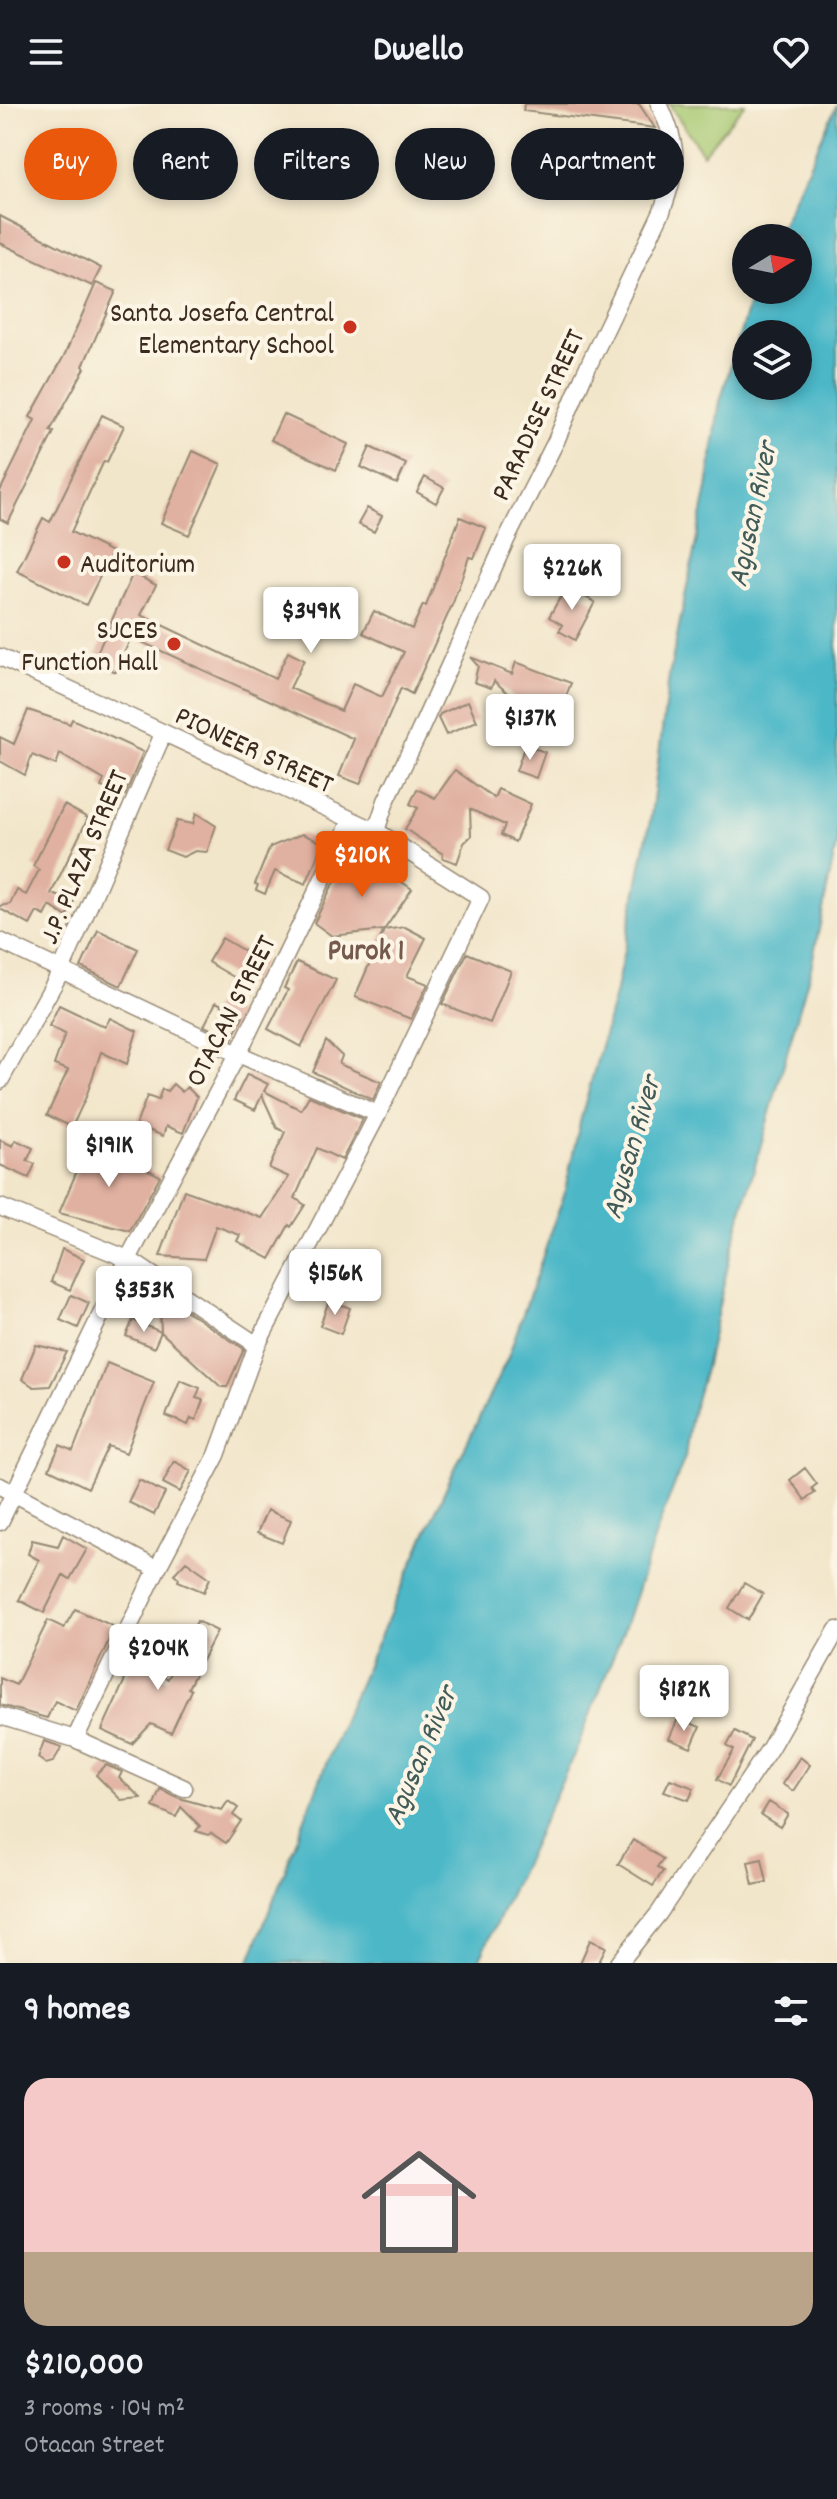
<!DOCTYPE html>
<meta charset="utf-8">
<style>
body{margin:0;font-family:Dekko,sans-serif;background:#20242c;color:#f1f3f6;height:100vh;display:flex;flex-direction:column;font-size:30px;white-space:nowrap}
*{box-sizing:border-box;margin:0}
p{font-size:26px;color:#9ea1a6}
.icon{flex:none;width:44px;height:44px;fill:none;stroke:currentColor;stroke-width:2;stroke-linecap:round;stroke-linejoin:round}
.map{position:relative;height:1859px;overflow:hidden}
.details{display:flex;flex-direction:column;background:#171b24;flex:1}
.details>*{flex:none}
.top-card{position:absolute;left:24px;top:24px;width:790px;height:72px;display:flex;gap:16px}
.needle{width:52px;rotate:80deg}
.tools{position:absolute;left:732px;top:120px;display:grid;gap:16px}
.tools a{display:grid;place-items:center;width:80px;height:80px;border-radius:50%;background:#171b24;box-shadow:0 4px 12px #0003;font-size:40px}
.price{position:absolute;translate:-50% -68px;padding:0 18px;border-radius:8px;background:#fff;color:#222;font-size:26px;line-height:52px;filter:drop-shadow(0 2px 4px #0008)}
.price::after{content:'';position:absolute;left:50%;top:48px;width:24px;height:18px;margin-left:-12px;background:inherit;clip-path:polygon(0 0,100% 0,50% 100%)}
.price.active{background:#ea580c;color:#fff}
ul{padding:0;list-style:none}
li{display:grid;align-content:center;gap:16px;height:424px;padding:0 24px}
li+li{border-top:2px solid #363941}
li span{display:grid;place-items:center;height:248px;border-radius:24px;color:#555}
li>.icon{margin-inline-start:auto}
span .icon{width:144px;height:144px;fill:#fffc;stroke-width:1}
li b{font-size:34px}
h2{display:flex;justify-content:space-between;align-items:center;height:96px;padding:0 24px;font-size:34px}
.tag{padding:0 28px;border-radius:36px;background:#171b24;box-shadow:0 4px 12px #0003;font-size:28px;line-height:72px}
.tag.active{background:#ea580c;color:#fff}
header{display:flex;justify-content:space-between;align-items:center;height:104px;padding:0 24px;background:#171b24;font-size:36px;font-weight:800}
.map>svg:first-child{display:block}
</style>
<header><svg class="icon" aria-label="menu" viewBox="0 0 24 24"><path d="M4 6h16M4 12h16M4 18h16"/></svg>Dwello<svg class="icon" aria-label="heart" viewBox="0 0 24 24"><path d="M12 20l-8-8c-3-5 5-10 8-4 3-6 11-1 8 4z"/></svg></header>
<div class="map">
<svg width="837" height="1859" viewBox="0 0 837 1859">
<rect width="100%" height="100%" fill="#fcf5e5"/>
<filter id="ink" filterUnits="userSpaceOnUse"><feTurbulence type="fractalNoise" baseFrequency=".0125" numOctaves="2"/><feDisplacementMap in="SourceGraphic" scale="16" xChannelSelector="R" yChannelSelector="G"/><feConvolveMatrix kernelMatrix="1 2 1 2 8 2 1 2 1" color-interpolation-filters="sRGB"/></filter>
<filter id="wash" filterUnits="userSpaceOnUse"><feTurbulence type="fractalNoise" baseFrequency=".006" numOctaves="4" result="noise"/><feDisplacementMap in="SourceGraphic" scale="32" xChannelSelector="R" yChannelSelector="G"/><feGaussianBlur stdDeviation="1.8" result="paint"/><feColorMatrix in="noise" values="0 0 0 0 0 0 0 0 0 0 0 0 0 0 0 0 0 1.4 0 .05"/><feComposite in="paint" operator="in"/></filter>
<g filter="url(#wash)">
<rect width="100%" height="100%" fill="#f2e6ca"/>
<path fill="#a5c770" stroke="#707847" stroke-width="2" d="M669 0H745L703 50Z"/>
<path fill="#4bb7c7" stroke="#437072" stroke-width="2" fill-rule="evenodd" d="M837 0V738L811 864 732 1143 705 1265 690 1317 685 1353 659 1421 626 1520 577 1644 478 1859H249L343 1616 449 1377 508 1253 564 1091 580 1018 615 891 651 712 669 572 707 384 720 297 753 186H798V134H776ZM746 230H798V282H746Z"/>
<g id="blocks">
<path fill="#e0b0a0" d="M524 0H639L655 24 523 7Z
M0 112 101 164 92 182 0 139Z
M96 179 116 187 83 262 85 264 50 327 54 328 8 419 0 415V387L35 316 30 313 65 250Z
M283 310 348 340 336 366 271 336Z
M102 311 124 322 107 358 104 357 71 428 112 448 86 501 17 467 43 414 50 418Z
M370 343 406 360 397 380 361 363Z
M193 347 221 360 189 431 161 419Z
M425 373 444 384 436 399 417 388Z
M367 404 382 412 374 428 358 420Z
M460 413 486 424 474 454 469 453 453 499 412 590 401 584 360 680 339 672 354 635 131 533 116 568 93 558 133 469 156 481 141 511 275 575 288 548 304 556 290 584 341 607 353 580 382 593 404 548 363 529 374 507 412 525 423 501 426 502Z
M549 446 562 449 554 482 541 474Z
M566 483 595 498 575 536 559 527 563 521 549 513Z
M470 553 512 570 516 558 571 579 557 616 541 617 494 577 491 584 474 578 478 562Z
M468 597 477 617 446 631 438 614 440 610Z
M28 606 70 620 72 615 143 648 125 691 101 683 104 676 60 650 56 661 32 651 25 671 0 657V633L14 640Z
M525 641 545 648 536 674 516 667Z
M455 666 494 694 498 685 531 700 515 738 501 731 505 721 470 705 471 732 464 739 457 759 443 754V750L405 725 418 704 410 700 417 685 435 694Z
M64 701 88 714 51 790 74 797 67 813 50 802 45 812 37 808 30 821 0 805V802L10 800 17 786 26 791 39 766 33 762Z
M196 709 216 722 207 748 195 747 183 753 165 746 177 717 193 720Z
M302 730 323 739 306 780 275 767 265 790 256 786 258 781 255 780 270 743Z
M356 747 412 785 384 826 332 832 314 819 331 784Z
M405 823 426 834 407 872 428 880 411 915 355 893 384 826Z
M98 826 138 845 121 882 81 863Z
M222 834 263 858 249 882 208 858Z
M467 849 511 867 490 919 442 900Z
M297 858 336 876 301 943 268 925 288 886 284 884Z
M216 898 243 912 232 935 204 922Z
M59 901 105 923 110 914 137 927 127 960 101 948 86 993 72 1023 47 1011 68 966 54 961 65 930 49 922Z
M326 937 342 952 339 960 381 978 373 996 313 968Z
M247 970 268 980 264 987 301 1006 309 992 363 1015 342 1056 317 1044 295 1094 305 1101 291 1123 289 1121 270 1155 237 1137 240 1131 216 1122 204 1155 160 1152 184 1086 262 1114 289 1073 269 1064 285 1028 277 1024 262 991 255 1006 234 996Z
M173 980 182 988 187 983 197 993 183 1029 166 1022 163 1032 136 1021 147 992 158 996 162 985 167 987Z
M0 1036 13 1042 16 1036 33 1044 27 1057 35 1060 29 1074 0 1061Z
M90 1036 160 1072 130 1127 59 1109Z
M62 1145 84 1155 70 1186 51 1178Z
M71 1191 89 1199 78 1224 60 1216Z
M168 1195 244 1245 227 1283H221L161 1228 160 1203Z
M329 1196 350 1204 341 1230 320 1222Z
M133 1216 161 1228 154 1244 126 1232Z
M36 1241 67 1248 50 1282 34 1283 22 1275Z
M107 1259 154 1278 126 1349 108 1342 88 1384 49 1365 60 1341 73 1347Z
M180 1276 200 1284 196 1294 203 1296 196 1316 191 1314 188 1321 166 1312Z
M174 1357 191 1367 180 1388 163 1379Z
M805 1364 817 1380 812 1384 815 1389 805 1396 790 1376Z
M139 1376 165 1389 154 1411 128 1398Z
M267 1406 291 1416 282 1439 257 1429Z
M63 1431 87 1445 70 1475 63 1471 44 1509 19 1496 39 1456 28 1450 32 1436 58 1442Z
M186 1457 210 1474 204 1488 178 1477 179 1474 174 1470Z
M744 1479 763 1490 748 1516 729 1504Z
M75 1505 115 1523 76 1607 55 1597 47 1614 0 1601V1574L16 1581 48 1516 64 1524Z
M197 1517 217 1527 188 1584 191 1586 171 1629 151 1620 132 1640 102 1626 133 1558 168 1575Z
M678 1614 700 1623 691 1644 669 1635Z
M735 1627 752 1636 729 1682 717 1675 734 1646 727 1642Z
M44 1637 62 1643 53 1658 46 1660 38 1654Z
M800 1653 810 1661 793 1687 782 1680Z
M106 1661 122 1668 119 1674 141 1694 121 1696 96 1671Z
M670 1675 694 1684 689 1696 664 1687Z
M160 1685 179 1694 222 1706 228 1697 238 1704 233 1711 241 1717 226 1739 211 1729 208 1731 196 1727 200 1722 181 1703 176 1713 153 1703Z
M769 1698 788 1710 780 1723 761 1711Z
M633 1736 663 1755 657 1763 663 1767 653 1782 618 1760Z
M762 1755 767 1778 753 1781 748 1758Z
M590 1836 606 1843 598 1859H580Z"/>
</g>
</g>
<g filter="url(#ink)">
<use href="#blocks" fill-opacity="0" stroke="#968874" stroke-width="2"/>
<g fill="none" stroke-linecap="round" stroke-linejoin="round">
<g stroke="#968874" stroke-width="19">
<path id="minor" d="M0 553 376 727 481 794 378 1010 257 1241 217 1351 157 1465 75 1635
M376 727 386 697 417 633 506 436 556 337 583 273 662 107C678 62 680 44 659 0
M0 837 238 950 378 1010
M0 977 61 867 163 630
M0 1103 128 1155 257 1241
M0 1382 157 1465
M0 1418 128 1155 238 950 351 717
M0 1612 75 1635 184 1684
M619 1859 659 1809 770 1644 837 1526"/>
</g>
<use href="#minor" stroke="#fff" stroke-width="16"/>
</g>
</g>
<g fill="#c8321e" stroke="#fcf5e5" stroke-width="3">
<circle cx="350" cy="223" r="8"/>
<circle cx="64" cy="458" r="8"/>
<circle cx="174" cy="540" r="8"/>
</g>
<g text-anchor="middle" stroke-width="8" stroke-linejoin="round" paint-order="stroke">
<g font-size="28" fill="#3b2a1e" stroke="#fcf5e5" text-anchor="end">
<text x="334" y="217">Santa Josefa Central<tspan x="334" dy="32">Elementary School</tspan></text>
<text x="80" y="468" text-anchor="start">Auditorium</text>
<text x="158" y="534">SJCES<tspan x="158" dy="32">Function Hall</tspan></text>
</g>
<g font-size="28" fill="#3b2a1e" stroke="#fcf5e5">
<text transform="translate(536 310) rotate(-65)" y="10">PARADISE STREET</text>
<text transform="translate(255 644) rotate(25)" y="10">PIONEER STREET</text>
<text transform="translate(82 752) rotate(-67)" y="10">J.P. PLAZA STREET</text>
<text transform="translate(229 906) rotate(-63)" y="10">OTACAN STREET</text>
</g>
<g font-size="30" font-style="italic" fill="#415b59" stroke="#fcf5e5">
<text transform="translate(751 410) rotate(-78)" y="10">Agusan River</text>
<text transform="translate(630 1043) rotate(-74)" y="10">Agusan River</text>
<text transform="translate(419 1651) rotate(-67)" y="10">Agusan River</text>
</g>
<g font-size="30" font-weight="bold" fill="#75594c" stroke="#fcf5e5">
<text x="366" y="855">Purok 1</text>
</g>
</g>
</svg>
<div class="tools">
<a><svg class="needle" viewBox="-14 -14 28 28"><path d="M0-13l5 13h-10z" fill="#e53935"/><path d="M0 13l5-13h-10z" fill="#9ea1a6"/></svg></a>
<a><svg class="icon" aria-label="layers" viewBox="0 0 24 24"><path d="M12 4l9 5-9 5-9-5zM3 14l9 5 9-5"/></svg></a>
</div>
<b class="price" style="left:572px;top:508px">$226K</b>
<b class="price" style="left:311px;top:551px">$349K</b>
<b class="price" style="left:530px;top:658px">$137K</b>
<b class="price active" style="left:362px;top:795px">$210K</b>
<b class="price" style="left:109px;top:1085px">$191K</b>
<b class="price" style="left:335px;top:1213px">$156K</b>
<b class="price" style="left:144px;top:1230px">$353K</b>
<b class="price" style="left:158px;top:1588px">$204K</b>
<b class="price" style="left:684px;top:1629px">$182K</b>
<div class="top-card">
<a class="tag active">Buy</a>
<a class="tag">Rent</a>
<a class="tag">Filters</a>
<a class="tag">New</a>
<a class="tag">Apartment</a>
</div>
</div>
<section class="details">
<h2>9 homes<svg class="icon" aria-label="filters" viewBox="0 0 24 24"><path d="M4 7h16M4 17h16"/><circle cx="9" cy="7" r="2"/><circle cx="15" cy="17" r="2"/></svg></h2>
<ul>
<li><span style="background:linear-gradient(#f6c9c9 70%,#b9a48a 0)"><svg class="icon" aria-label="home" viewBox="0 0 24 24"><path d="M3 11l9-7 9 7M6 9v11h12V9"/></svg></span><div><b>$210,000</b><p>3 rooms · 104 m²</p><p>Otacan Street</p></div></li>
</ul>
</section>
